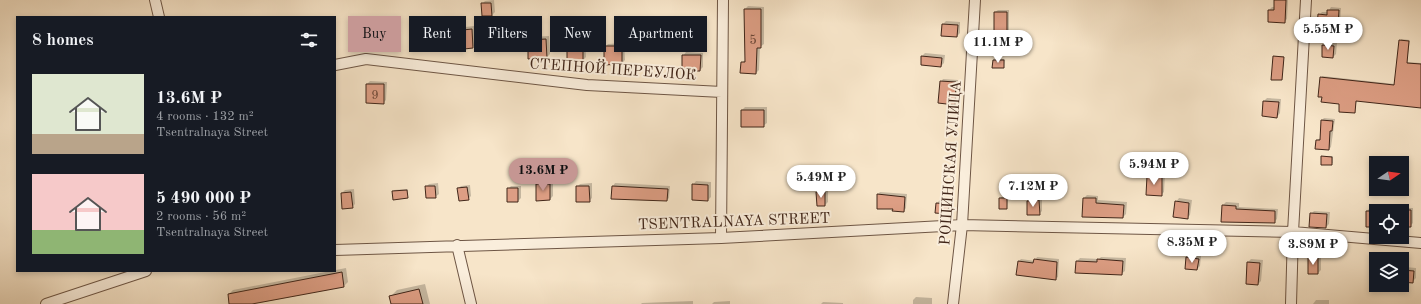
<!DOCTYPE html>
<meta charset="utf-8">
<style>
body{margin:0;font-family:"Old Standard TT",serif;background:#20242c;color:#f1f3f6;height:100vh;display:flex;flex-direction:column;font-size:15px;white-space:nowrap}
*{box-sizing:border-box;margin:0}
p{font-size:13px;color:#9ea1a6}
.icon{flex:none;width:22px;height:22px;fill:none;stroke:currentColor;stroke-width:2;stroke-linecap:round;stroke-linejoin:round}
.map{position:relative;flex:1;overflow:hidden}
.details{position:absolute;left:16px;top:16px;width:320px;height:256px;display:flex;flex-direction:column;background:#171b24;border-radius:0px;box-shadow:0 2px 6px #0003}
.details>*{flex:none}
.top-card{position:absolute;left:348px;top:16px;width:380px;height:36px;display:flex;gap:8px}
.needle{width:26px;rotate:77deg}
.tools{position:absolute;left:1369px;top:156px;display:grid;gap:8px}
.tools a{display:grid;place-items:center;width:40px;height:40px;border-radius:0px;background:#171b24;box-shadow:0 2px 6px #0003;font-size:20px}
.price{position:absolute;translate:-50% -34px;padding:0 9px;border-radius:14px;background:#fff;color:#222;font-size:13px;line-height:26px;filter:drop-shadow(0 1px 2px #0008)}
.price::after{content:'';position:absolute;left:50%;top:24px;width:12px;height:9px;margin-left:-6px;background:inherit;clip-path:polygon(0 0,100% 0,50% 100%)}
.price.current{background:#c59692;color:#111}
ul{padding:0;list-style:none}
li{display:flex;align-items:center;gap:12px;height:100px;padding:0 16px}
li span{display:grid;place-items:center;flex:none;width:112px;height:80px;border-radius:0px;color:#555}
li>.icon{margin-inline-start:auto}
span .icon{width:48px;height:48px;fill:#fffc;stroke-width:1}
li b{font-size:17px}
h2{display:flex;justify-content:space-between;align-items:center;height:48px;padding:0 16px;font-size:17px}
.pill{padding:0 14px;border-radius:0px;background:#171b24;box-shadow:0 2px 6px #0003;font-size:14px;line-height:36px}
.pill.current{background:#c59692;color:#111}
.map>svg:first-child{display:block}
</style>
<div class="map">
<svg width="1421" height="304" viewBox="0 0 1421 304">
<rect width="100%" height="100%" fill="#f7e5c9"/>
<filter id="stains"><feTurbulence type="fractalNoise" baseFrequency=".005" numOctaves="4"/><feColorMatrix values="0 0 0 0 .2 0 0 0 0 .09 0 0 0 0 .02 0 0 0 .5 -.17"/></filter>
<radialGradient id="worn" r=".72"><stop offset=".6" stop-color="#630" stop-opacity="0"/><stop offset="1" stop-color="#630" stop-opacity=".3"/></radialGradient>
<path fill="#0003" d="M494 0 495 12 492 15 482 4 485 1Z
M1275 0H1288L1287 19 1284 22 1269 21V10L1272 7H1275Z
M748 6 764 7V44L760 47 759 70 756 73 741 72 742 63 746 59 745 9Z
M1331 7 1341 8 1340 24 1337 27 1319 15 1322 12H1328Z
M998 10H1009V39L1006 41 995 12Z
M686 17H703V33L700 36 683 20Z
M946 21 960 22V33L957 36 943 24Z
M382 22 385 39 381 42 363 27 366 24Z
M474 26 476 44 473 47 454 31 457 28Z
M510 26 512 44 509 47 493 49 492 31 495 27Z
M432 28 434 43 430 46 413 32 416 29Z
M549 36 550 54 547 57 529 40 532 37Z
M571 39H585L586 57 583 60 568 42Z
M1401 39 1410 40 1407 62 1421 63V107L1357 100 1354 112 1340 103 1323 96 1322 76 1395 84Z
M1326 42 1337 43 1336 54 1333 57 1323 45Z
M624 43 625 60 622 63 605 47 608 44Z
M686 52 703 53V67L700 70 683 56Z
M925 53 945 55 944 63 941 66 922 56Z
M1275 56H1284L1282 79 1274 57Z
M995 59H1005L1004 66 1003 67 994 60Z
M943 79 958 80 956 101 954 104 941 82Z
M370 81 387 82 386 100 383 103 367 84Z
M1267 98 1281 99 1280 113 1277 117 1264 101Z
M745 107H767V123L763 126 742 110Z
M1324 118 1335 119 1331 147 1329 149 1317 140 1321 138 1322 120Z
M1324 156H1333V163L1331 164 1322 157Z
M1151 173 1165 174 1164 192 1161 195 1148 176Z
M553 181V196L550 199 537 200V185L540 182Z
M696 181 711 182V197L708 200 693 185Z
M438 183 439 194 435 197 426 187 429 184Z
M592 183V198L589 201 577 187 580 184Z
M615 183 670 186 669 198 667 200 612 198 613 186Z
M470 185 471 196 468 199 458 189 461 186Z
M511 186H521V198L518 201 508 189Z
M354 189 355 204 352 207 342 193 345 190Z
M408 189 407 197 393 192 394 190Z
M828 189V202L825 205 818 193 821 190Z
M880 192 907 194 906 208 904 211 894 208 878 194Z
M1087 195 1098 196V200L1127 202 1126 214 1123 217 1084 198Z
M1001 197H1008L1007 208 1000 198Z
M1031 198H1042V211L1039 214 1028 201Z
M1179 198 1192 200 1190 215 1187 218 1176 202Z
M940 200 952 201 951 210 948 213 936 212 937 203Z
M1226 202 1239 203V207L1278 209 1277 219 1274 222 1223 205Z
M1370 208H1413V223L1410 226H1402V211H1376V226L1367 211Z
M1314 211 1330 212 1329 224 1326 227 1311 214Z
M1190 254 1201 256 1200 266 1197 269 1187 258Z
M1321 255V270L1318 273 1309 259 1312 256Z
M1037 257 1059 259 1058 277 1055 279 1018 262 1021 259 1035 261Z
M1101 257 1126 258 1125 271 1121 274 1077 261 1080 258 1099 259Z
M1251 259 1263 260 1261 281 1258 284 1247 283 1248 262Z
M1405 267 1416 268V278L1412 282 1402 281V270Z
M346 268 348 282 344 286 248 304H230L229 294 233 290Z
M425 284 430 304H392L391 296 397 290Z
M916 297 932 298V304H913V300Z
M1316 300H1329V304H1313Z
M693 301V304H641L642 303Z
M730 301V304H712L714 302Z
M823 302 843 303V304H821Z"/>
<path fill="#dd9e84" stroke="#412619" d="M1274 0H1286L1285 23 1268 22V10H1274Z
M481 3H491L492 16H482Z
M744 9H761V48H757L756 74 740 73 741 62H745Z
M1327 10H1339L1338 28 1317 27 1318 14 1327 15Z
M994 12H1007V42L994 41Z
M682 19 701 20 700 37H682Z
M379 24 382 43 365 45 362 27Z
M942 24 958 25 957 37 941 36Z
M472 29 473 48 455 50 453 31Z
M508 29 509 48 492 50 491 30Z
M429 30 431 47 414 49 412 32Z
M546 39 547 58 528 59V40Z
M1399 40 1409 41 1407 63 1421 64V108L1356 101 1355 113 1339 112V104L1321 102 1322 97H1318L1320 77 1394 85Z
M567 42H583V61H567Z
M1322 45 1334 46 1333 58 1322 57Z
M604 46H622V64L604 65Z
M682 55H701L700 71H682Z
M921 56 942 58 941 67 921 65Z
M1273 56 1284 57 1282 80H1271Z
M993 60H1004V68H992Z
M940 81 956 82 955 105 938 103Z
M366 84H384V104L366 103Z
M1263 101 1279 102 1277 118 1262 116Z
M741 110H764V127H741Z
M1321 120 1333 121 1332 131H1330L1329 150 1315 149 1316 140H1320Z
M1321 156 1332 157V165H1321Z
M1147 176H1162V196L1146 195Z
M536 184H550V200L536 201Z
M692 184 708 185V201L692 200Z
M425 186H435L436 198H426Z
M576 186H589L590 202H576Z
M612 186 668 189 667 201 611 199Z
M467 187 469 200 459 201 457 188Z
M507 188H518V202H507Z
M407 190 408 198 393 200 392 191Z
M351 192 353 208 342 209 341 193Z
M816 192H825V206H817Z
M877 194 905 197 904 212 892 211 893 209H877Z
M999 198H1007V209H999Z
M1083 198H1096V203L1124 205 1123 218 1082 217Z
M1039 200 1040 215H1027V201Z
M1175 201 1189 203 1188 219 1173 217Z
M936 203 949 204 948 214 935 213Z
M1222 205 1236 206V209L1275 211V223L1221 222Z
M1402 210H1411V227H1402Z
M1366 211H1376V227H1366Z
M1310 213 1327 214 1326 228 1309 227Z
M1186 257 1199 259 1197 270 1185 269Z
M1308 258H1318V274H1308Z
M1034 259 1057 262 1056 280 1016 275 1018 261 1033 263Z
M1097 259 1123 261 1122 275 1075 273 1076 261 1097 262Z
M1247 262 1260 263 1258 285 1246 284Z
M1402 270 1414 271 1413 283 1402 282Z
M342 272 344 287 252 304H229L228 294Z
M419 289 423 304H391L389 296Z"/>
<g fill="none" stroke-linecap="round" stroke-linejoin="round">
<g stroke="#6e5645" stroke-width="12">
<path id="minor" d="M155 0 159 17
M335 65 366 59 587 85 722 92
M721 238 723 0
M457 245 471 304
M335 250 721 238 962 225 1293 232 1421 243
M46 304 146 271
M953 304 962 225 975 0
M1291 304 1293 232 1306 0"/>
</g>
<use href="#minor" stroke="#faeedc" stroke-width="10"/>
</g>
<g text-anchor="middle" stroke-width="4" stroke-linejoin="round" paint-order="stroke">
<g font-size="13" fill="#684434">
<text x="753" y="44">5</text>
<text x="375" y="99">9</text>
</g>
<g font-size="15" fill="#412619" stroke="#faeedc">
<text transform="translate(613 69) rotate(4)" y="5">СТЕПНОЙ ПЕРЕУЛОК</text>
<text transform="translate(950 163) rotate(-86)" y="5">РОЩИНСКАЯ УЛИЦА</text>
<text transform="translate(734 221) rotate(-2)" y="5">TSENTRALNAYA STREET</text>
</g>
</g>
<rect width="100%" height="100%" filter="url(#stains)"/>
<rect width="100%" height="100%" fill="url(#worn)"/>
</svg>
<div class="tools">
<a><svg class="needle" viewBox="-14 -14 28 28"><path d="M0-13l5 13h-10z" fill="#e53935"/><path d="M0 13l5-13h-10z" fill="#9ea1a6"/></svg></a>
<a><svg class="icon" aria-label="locate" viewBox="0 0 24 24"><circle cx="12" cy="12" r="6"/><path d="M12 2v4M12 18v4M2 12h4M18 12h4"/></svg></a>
<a><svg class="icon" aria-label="layers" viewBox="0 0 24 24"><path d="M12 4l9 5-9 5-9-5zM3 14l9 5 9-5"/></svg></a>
</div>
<b class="price" style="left:1328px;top:51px">5.55M ₽</b>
<b class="price" style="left:998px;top:64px">11.1M ₽</b>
<b class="price" style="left:1154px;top:186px">5.94M ₽</b>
<b class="price current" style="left:543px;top:192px">13.6M ₽</b>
<b class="price" style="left:821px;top:199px">5.49M ₽</b>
<b class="price" style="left:1033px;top:208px">7.12M ₽</b>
<b class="price" style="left:1192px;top:264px">8.35M ₽</b>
<b class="price" style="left:1313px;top:266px">3.89M ₽</b>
<div class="top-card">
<a class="pill current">Buy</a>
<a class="pill">Rent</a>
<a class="pill">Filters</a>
<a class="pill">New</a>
<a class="pill">Apartment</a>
</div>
<section class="details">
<h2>8 homes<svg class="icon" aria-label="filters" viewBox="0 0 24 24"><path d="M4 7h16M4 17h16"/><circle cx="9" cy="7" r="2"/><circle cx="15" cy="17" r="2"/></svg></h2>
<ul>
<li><span style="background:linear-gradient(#dfe7d0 75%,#b9a48a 0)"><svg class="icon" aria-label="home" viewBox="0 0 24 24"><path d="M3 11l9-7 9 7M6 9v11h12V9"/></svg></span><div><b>13.6M ₽</b><p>4 rooms · 132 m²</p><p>Tsentralnaya Street</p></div></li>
<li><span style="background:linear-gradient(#f6c9c9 70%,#8fb573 0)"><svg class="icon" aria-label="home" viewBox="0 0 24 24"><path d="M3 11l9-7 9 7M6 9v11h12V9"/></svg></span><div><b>5 490 000 ₽</b><p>2 rooms · 56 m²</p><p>Tsentralnaya Street</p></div></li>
</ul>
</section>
</div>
